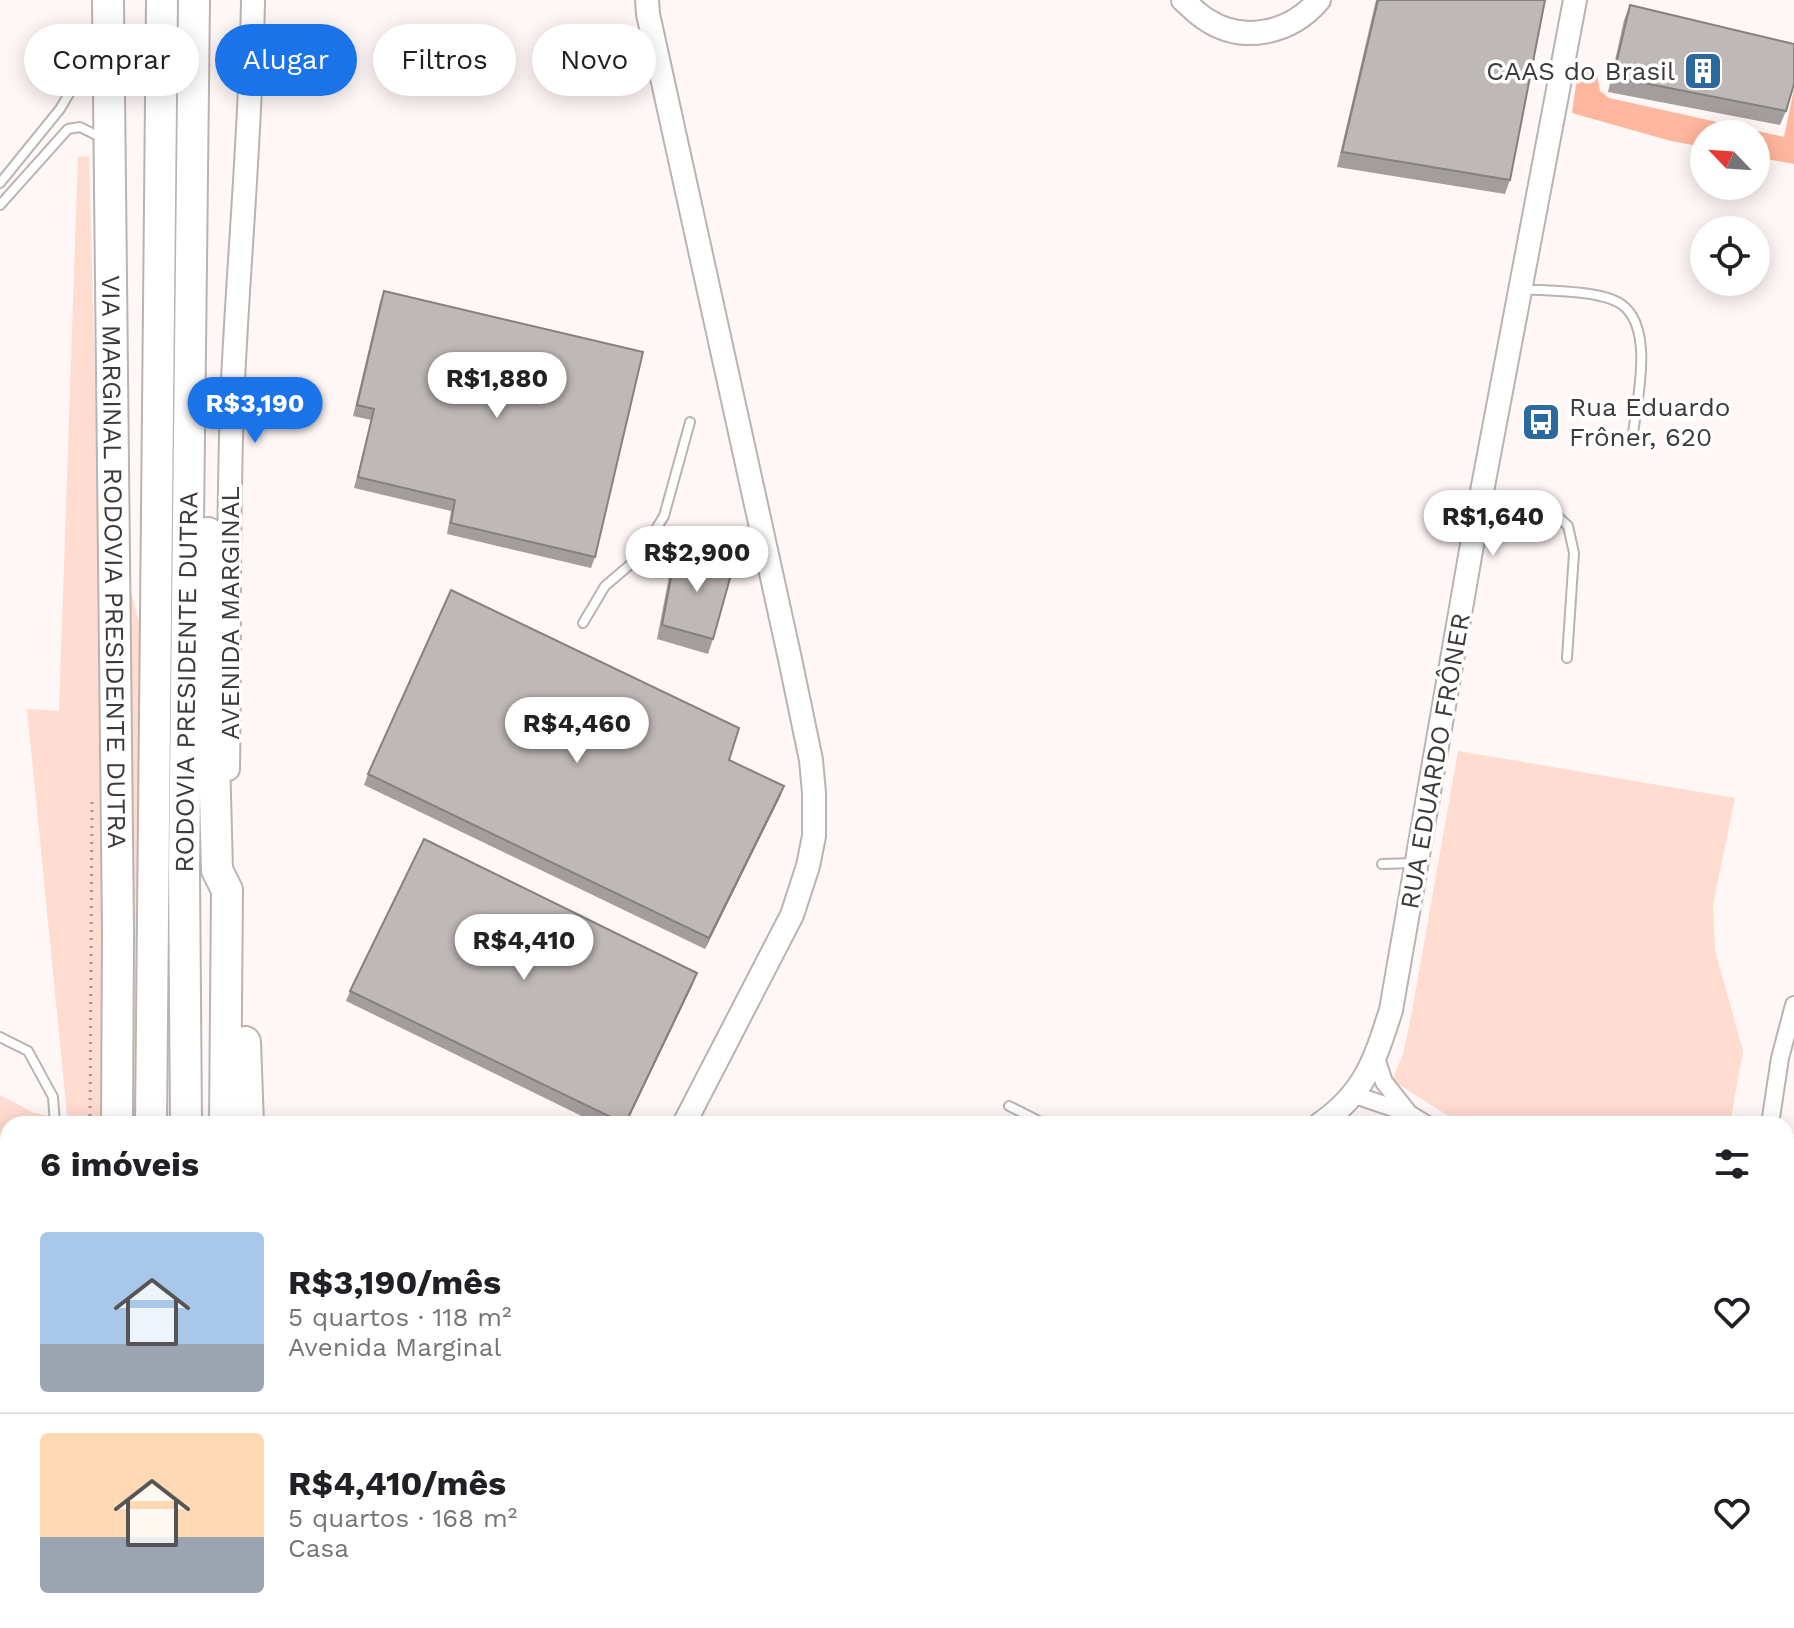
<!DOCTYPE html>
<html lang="pt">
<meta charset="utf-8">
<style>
body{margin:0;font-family:"Work Sans",sans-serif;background:#f6f6f6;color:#202124;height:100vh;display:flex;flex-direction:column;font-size:30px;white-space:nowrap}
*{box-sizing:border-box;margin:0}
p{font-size:26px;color:#757577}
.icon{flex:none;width:44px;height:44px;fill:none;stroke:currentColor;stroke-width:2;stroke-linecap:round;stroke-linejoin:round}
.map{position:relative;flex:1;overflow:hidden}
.side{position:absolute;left:0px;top:1116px;width:1794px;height:512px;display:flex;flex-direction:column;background:#fff;border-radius:24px 24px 0 0;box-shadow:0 4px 20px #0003}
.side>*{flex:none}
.banner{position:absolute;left:24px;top:24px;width:800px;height:72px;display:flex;gap:16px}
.needle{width:52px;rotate:295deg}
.controls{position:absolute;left:1690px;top:120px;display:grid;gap:16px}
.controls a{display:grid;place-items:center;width:80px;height:80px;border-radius:50%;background:#fff;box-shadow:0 4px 20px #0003;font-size:40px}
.price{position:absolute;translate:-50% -68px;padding:0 18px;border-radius:28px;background:#fff;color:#222;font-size:26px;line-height:52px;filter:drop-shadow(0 2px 4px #0008)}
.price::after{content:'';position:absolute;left:50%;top:48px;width:24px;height:18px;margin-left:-12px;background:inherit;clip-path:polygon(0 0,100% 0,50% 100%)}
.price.current{background:#1a73e8;color:#fff}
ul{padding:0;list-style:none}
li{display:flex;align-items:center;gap:24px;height:200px;padding:0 40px}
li+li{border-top:2px solid #e0e0e0}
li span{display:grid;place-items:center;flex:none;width:224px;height:160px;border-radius:8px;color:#555}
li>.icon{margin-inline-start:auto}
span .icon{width:96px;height:96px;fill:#fffc;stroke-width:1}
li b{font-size:34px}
h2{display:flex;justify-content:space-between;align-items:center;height:96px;padding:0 40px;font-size:34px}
.pill{padding:0 28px;border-radius:36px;background:#fff;box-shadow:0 4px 20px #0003;font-size:28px;line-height:72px}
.pill.current{background:#1a73e8;color:#fff}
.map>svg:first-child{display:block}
</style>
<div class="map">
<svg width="1794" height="1628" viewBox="0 0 1794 1628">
<rect width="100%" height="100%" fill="#fef7f5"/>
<path fill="#ffdbd0" d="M89 156 97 460 143 638 141 1124H68L27 709 59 711 78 157Z
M1458 751 1735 798 1713 905 1715 950 1743 1051 1730 1124H1461L1392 1080 1403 1054 1411 1017Z
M0 1095 34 1113 60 1118 61 1124H8V1146L0 1142Z"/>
<path fill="#ffb69e" d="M1578 71 1597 74 1600 91 1609 98 1784 137 1794 89V164L1756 157V134H1704V147L1671 141 1572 113Z"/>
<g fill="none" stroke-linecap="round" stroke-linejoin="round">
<g stroke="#b9b3b1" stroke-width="12">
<path id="lane" d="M0 183 60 109 93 53 100 46
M0 205 68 129 80 127 102 138
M1522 289C1546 291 1600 290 1621 304 1656 328 1636 404 1632 441
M1481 500 1535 507 1555 514 1568 526 1574 553 1567 658
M583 623 605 586 638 558 664 516 690 422
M1382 864 1413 863
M0 1037 28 1051 53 1097 55 1124
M1009 1106 1045 1124
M0 1305H8
M418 1620V1628
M293 1628V1620"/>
</g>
<g stroke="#b9b3b1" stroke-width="20">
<path id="street" d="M1376 1058 1384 1082 1407 1111
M1355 1095 1408 1113 1426 1124
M1770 1124 1780 1058 1794 1005
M1786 1335 1794 1333
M1786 1345 1794 1348
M1786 1362 1794 1376
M996 1620 1000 1628
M1178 1620 1181 1628
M1533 1620 1537 1628
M798 1628 804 1620
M1045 1628 1061 1620
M1364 1628 1378 1620"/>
</g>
<g stroke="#b9b3b1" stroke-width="26">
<path id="secondary" d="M647 0 648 14 790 659 811 760 814 793V836L808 866 792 915 684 1124
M1183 0C1191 7 1198 15 1207 20 1244 44 1291 33 1319 0
M228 769C230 640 227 510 233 381 239 254 251 127 253 0
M1320 1124C1365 1093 1375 1060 1391 1010L1473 539 1575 0
M0 1531 8 1526
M0 1573 8 1562"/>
</g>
<g stroke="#b9b3b1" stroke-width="34">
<g id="highway">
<path id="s1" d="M108 0 118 931 117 1124"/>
<path d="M208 533 217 870 227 890 225 1124"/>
<path d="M245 1042 248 1124"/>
<path d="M151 1124 162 0"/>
<path id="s2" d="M186 1124 184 872 194 0"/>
<path d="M254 1620V1628"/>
<path d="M115 1628V1620"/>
<path d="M150 1628V1620"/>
<path d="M185 1628V1620"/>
<path d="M220 1628V1620"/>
</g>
</g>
<path stroke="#9b9694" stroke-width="3" stroke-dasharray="2 6" stroke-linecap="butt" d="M90 1124 92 801"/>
<use href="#lane" stroke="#fff" stroke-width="8"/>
<use href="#street" stroke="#fff" stroke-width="16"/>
<use href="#secondary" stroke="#fff" stroke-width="22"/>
<use href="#highway" stroke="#fff" stroke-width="30"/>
</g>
<path fill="#a39e9d" d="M1376 0H1545L1510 180 1505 194 1337 167Z
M1630 5 1786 111 1780 125 1608 92 1624 20Z
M384 291 595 557 591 568 447 534 451 511 354 488 371 420 353 416 380 302Z
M676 551 713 639 708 654 657 639 671 566Z
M729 760 784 786 780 797 705 949 364 785 368 774Z
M693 984 626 1124H598L346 1001 350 991Z
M305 1620H401L399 1627H393V1628H305Z"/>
<path fill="#85817f" d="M784 786 780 797 705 949 709 938Z
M697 973 693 984 626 1124H625Z
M0 1427H8V1431H0Z
M0 1488H8V1491H0Z
M333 1620H372L370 1628H330Z
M392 1620H401L399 1627H389Z"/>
<path fill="#beb8b6" stroke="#85817f" stroke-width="2" d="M1378 0H1545L1510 180 1342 152Z
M1630 5 1794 44V84L1786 111 1613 77Z
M384 291 643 352 595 557 451 523 455 500 358 477 374 409 357 405Z
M676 551 734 564 713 639 662 625Z
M451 590 739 728 729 760 784 786 709 938 368 774Z
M424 839 697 973 625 1124 350 991Z
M0 1351H8V1427H0Z
M0 1466H8V1488H0Z
M308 1620H334V1628H308Z
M362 1620H393V1628H373L372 1620Z"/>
<defs>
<g id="building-square" transform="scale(2)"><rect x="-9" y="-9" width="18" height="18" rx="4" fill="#2c69a0" stroke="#fff"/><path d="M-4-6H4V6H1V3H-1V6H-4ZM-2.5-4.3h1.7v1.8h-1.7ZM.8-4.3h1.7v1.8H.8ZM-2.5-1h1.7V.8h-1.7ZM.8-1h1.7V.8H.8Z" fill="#fff"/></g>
<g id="bus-square" transform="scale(2)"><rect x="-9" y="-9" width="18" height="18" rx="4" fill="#2c69a0" stroke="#fff"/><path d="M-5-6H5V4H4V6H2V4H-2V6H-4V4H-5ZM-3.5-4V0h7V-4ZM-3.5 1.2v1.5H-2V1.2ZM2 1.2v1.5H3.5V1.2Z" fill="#fff"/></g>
</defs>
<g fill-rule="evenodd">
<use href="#building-square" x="1703" y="71"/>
<use href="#bus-square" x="1541" y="422"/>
</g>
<g text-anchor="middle" stroke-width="7" stroke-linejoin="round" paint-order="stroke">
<g font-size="26" fill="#3d3a39" stroke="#fff" text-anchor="end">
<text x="1675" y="80">CAAS do Brasil</text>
<text x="1569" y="416" text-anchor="start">Rua Eduardo<tspan x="1569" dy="30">Frôner, 620</tspan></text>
</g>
<g font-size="26" fill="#3d3a39" stroke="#fff">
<text dy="9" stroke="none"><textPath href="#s1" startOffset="562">VIA MARGINAL RODOVIA PRESIDENTE DUTRA</textPath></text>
<text transform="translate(230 613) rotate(-90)" y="9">AVENIDA MARGINAL</text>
<text dy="9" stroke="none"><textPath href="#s2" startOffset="442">RODOVIA PRESIDENTE DUTRA</textPath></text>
<text transform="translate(1435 761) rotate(-80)" y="9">RUA EDUARDO FRÔNER</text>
</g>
</g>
</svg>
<div class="controls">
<a><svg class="needle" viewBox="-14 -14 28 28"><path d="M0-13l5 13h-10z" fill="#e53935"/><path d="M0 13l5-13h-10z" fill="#757577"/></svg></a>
<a><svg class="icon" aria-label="locate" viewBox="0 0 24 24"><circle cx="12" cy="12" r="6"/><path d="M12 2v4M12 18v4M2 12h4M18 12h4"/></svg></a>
</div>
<b class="price" style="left:497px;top:420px">R$1,880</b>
<b class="price current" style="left:255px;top:445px">R$3,190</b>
<b class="price" style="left:1493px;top:558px">R$1,640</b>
<b class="price" style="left:697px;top:594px">R$2,900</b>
<b class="price" style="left:577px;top:765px">R$4,460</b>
<b class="price" style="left:524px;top:982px">R$4,410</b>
<div class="banner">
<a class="pill">Comprar</a>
<a class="pill current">Alugar</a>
<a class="pill">Filtros</a>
<a class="pill">Novo</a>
</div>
<section class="side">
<h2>6 imóveis<svg class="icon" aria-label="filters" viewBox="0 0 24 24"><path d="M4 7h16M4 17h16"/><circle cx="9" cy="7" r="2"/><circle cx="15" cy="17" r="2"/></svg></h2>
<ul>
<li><span style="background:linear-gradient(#a9c7e8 70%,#9aa5b1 0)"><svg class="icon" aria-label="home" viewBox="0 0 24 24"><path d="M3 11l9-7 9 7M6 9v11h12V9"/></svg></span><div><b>R$3,190/mês</b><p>5 quartos · 118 m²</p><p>Avenida Marginal</p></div><svg class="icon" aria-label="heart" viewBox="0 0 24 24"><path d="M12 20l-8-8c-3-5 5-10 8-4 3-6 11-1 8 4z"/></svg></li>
<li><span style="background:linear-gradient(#ffd9b3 65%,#9aa5b1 0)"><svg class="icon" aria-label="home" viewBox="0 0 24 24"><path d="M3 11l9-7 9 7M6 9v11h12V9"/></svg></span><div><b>R$4,410/mês</b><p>5 quartos · 168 m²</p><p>Casa</p></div><svg class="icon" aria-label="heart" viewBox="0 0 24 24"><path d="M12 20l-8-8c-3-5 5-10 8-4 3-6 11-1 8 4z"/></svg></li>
</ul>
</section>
</div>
